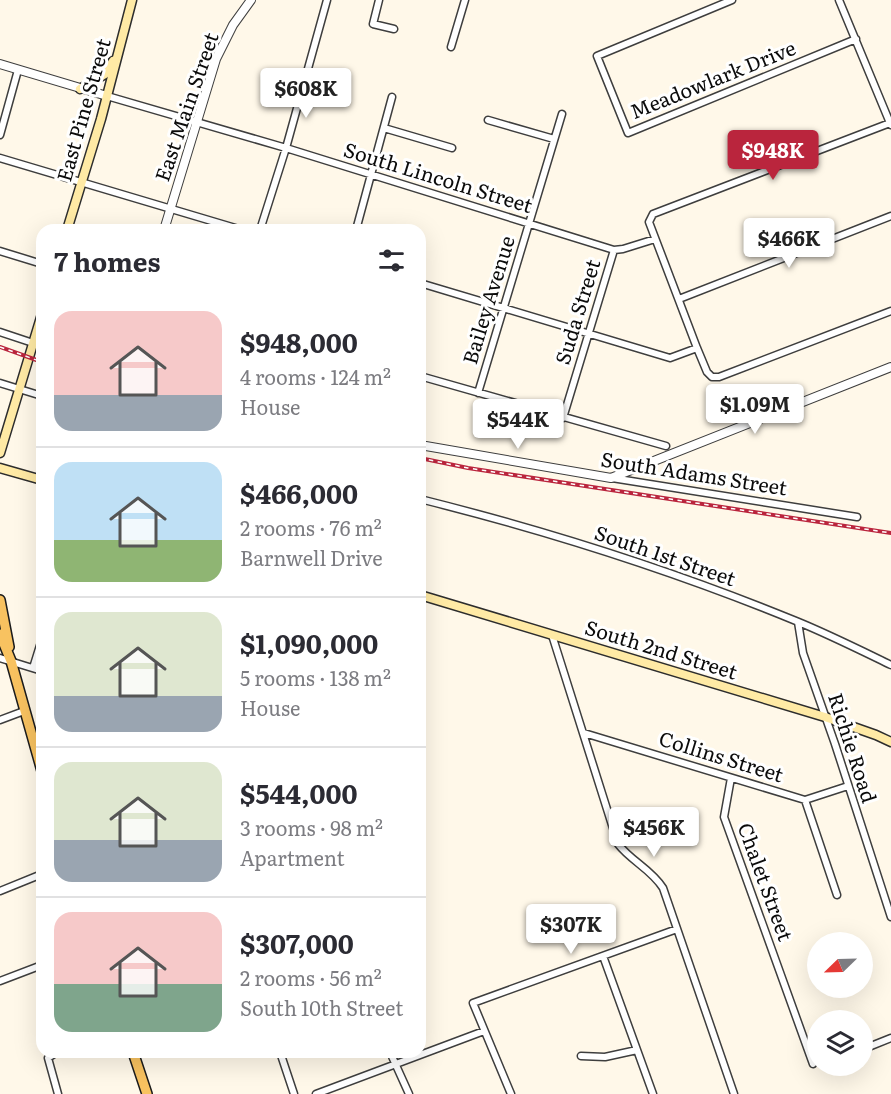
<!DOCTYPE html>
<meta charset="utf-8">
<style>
body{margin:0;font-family:Literata,serif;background:#f2f2f3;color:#2b2b33;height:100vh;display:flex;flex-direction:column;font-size:22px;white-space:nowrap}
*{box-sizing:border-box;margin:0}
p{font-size:20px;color:#7c7c81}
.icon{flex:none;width:33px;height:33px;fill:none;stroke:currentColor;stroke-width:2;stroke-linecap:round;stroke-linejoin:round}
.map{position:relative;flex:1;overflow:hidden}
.details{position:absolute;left:36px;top:224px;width:390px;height:834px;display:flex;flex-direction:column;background:#fff;border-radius:18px;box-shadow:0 6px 24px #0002}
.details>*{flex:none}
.needle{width:39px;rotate:247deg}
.fabs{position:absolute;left:807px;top:932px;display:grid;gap:12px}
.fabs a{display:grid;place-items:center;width:66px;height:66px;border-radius:50%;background:#fff;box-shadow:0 6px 24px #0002;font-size:30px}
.price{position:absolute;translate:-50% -51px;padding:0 14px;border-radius:6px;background:#fff;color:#222;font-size:20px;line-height:39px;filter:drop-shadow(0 2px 3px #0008)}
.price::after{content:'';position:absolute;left:50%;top:36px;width:18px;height:14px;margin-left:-9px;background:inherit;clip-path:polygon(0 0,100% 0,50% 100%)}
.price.selected{background:#ba253d;color:#fff}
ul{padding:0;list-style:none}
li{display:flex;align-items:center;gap:18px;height:150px;padding:0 18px}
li+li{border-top:2px solid #e1e1e2}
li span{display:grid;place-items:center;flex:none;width:168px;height:120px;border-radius:18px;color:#555}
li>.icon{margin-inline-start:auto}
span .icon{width:72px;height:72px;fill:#fffc;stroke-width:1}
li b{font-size:26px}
h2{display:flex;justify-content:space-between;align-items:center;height:72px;padding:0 18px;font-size:26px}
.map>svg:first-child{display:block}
</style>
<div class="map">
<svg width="891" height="1094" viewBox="0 0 891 1094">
<rect width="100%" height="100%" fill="#fff8e9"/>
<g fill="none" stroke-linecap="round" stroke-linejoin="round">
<g stroke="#3e3e3e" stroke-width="9">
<path id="minor" d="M379 0 373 24 394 29
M732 0 597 56 628 133 856 39
M839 0 890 123
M451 47 465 0
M107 96 286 148 614 250 623 249 655 239
M488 120 554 139
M891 125 890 123 653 214 649 222 697 348 707 372 712 377H719L891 311
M384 128 452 148
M0 135 18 70
M0 158 242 230
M260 230 286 148 327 0
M356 230 392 97
M0 251 42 264
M420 283 670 358 697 348
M679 299 891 216
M0 332 42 346
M420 376 666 446
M0 383 42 396
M478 393 562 114
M563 418 614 250
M612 478 857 517
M420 499C548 531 674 571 796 621 828 634 860 650 891 665
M798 622 803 653 835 744 891 917
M552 635 618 844C631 861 651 869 663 888L734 1094
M0 658 42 671
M33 668 42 639
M0 720 24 711
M584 733 805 800 848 786
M731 778 724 817 813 1064
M805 800 837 895
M0 891 42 874
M603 956 653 1094
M0 981 42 965
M871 1046 891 1038
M57 1052 48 1058 58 1094
M280 1052 294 1094
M390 1052 409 1094
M581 1056 605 1057 637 1050
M316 1094 484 1031
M511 1094 473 1003 677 929"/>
</g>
<g stroke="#3e3e3e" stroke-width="10">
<path id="tertiary" d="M0 64 107 96
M164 230 216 59 233 25 251 0
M420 445 611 478 891 367"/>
</g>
<g stroke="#2d2d2d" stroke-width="11">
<path id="secondary" d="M80 89 105 74 113 61
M67 230 101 119 132 0
M0 453 42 314
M0 468 42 480
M420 595 825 717 876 735 891 742"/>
</g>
<g stroke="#1c1c1c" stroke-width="12">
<path id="primary" d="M0 600 9 647
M0 634 11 661 42 771
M133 1052 147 1094"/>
</g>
<use href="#minor" stroke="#fff" stroke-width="6"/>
<use href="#tertiary" stroke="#fff" stroke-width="8"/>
<use href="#secondary" stroke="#ffeaa5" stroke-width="8"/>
<use href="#primary" stroke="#f8c260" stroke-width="9"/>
<g stroke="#ba253d" stroke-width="4">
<path id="rail" d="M0 347 42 362
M420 458 468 468 891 533"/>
</g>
<use href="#rail" stroke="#fff" stroke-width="1.5" stroke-dasharray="4.5" stroke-linecap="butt"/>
</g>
<g text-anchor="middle" stroke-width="6" stroke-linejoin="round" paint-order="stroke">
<g font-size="20" fill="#0b0b0b" stroke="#fff">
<text transform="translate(713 80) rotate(-22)" y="7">Meadowlark Drive</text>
<text transform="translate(187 107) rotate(-71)" y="7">East Main Street</text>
<text transform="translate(84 110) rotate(-74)" y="7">East Pine Street</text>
<text transform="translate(438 178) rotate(17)" y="7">South Lincoln Street</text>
<text transform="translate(489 300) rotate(-73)" y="7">Bailey Avenue</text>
<text transform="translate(578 312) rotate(-73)" y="7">Suda Street</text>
<text transform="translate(694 474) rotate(9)" y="7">South Adams Street</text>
<text transform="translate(665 556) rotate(19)" y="7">South 1st Street</text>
<text transform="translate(661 650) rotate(17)" y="7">South 2nd Street</text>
<text transform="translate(852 748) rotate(72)" y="7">Richie Road</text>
<text transform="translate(721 757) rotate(17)" y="7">Collins Street</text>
<text transform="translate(765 882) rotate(70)" y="7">Chalet Street</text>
</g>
</g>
</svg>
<div class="fabs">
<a><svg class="needle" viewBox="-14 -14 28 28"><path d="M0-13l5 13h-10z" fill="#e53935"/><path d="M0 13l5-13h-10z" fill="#7c7c81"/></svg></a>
<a><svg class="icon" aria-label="layers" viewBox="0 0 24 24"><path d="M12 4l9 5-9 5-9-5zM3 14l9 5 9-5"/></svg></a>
</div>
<b class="price" style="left:306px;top:119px">$608K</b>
<b class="price selected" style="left:773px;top:181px">$948K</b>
<b class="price" style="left:789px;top:269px">$466K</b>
<b class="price" style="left:755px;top:435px">$1.09M</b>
<b class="price" style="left:518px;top:450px">$544K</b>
<b class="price" style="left:654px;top:858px">$456K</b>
<b class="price" style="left:571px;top:955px">$307K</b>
<section class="details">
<h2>7 homes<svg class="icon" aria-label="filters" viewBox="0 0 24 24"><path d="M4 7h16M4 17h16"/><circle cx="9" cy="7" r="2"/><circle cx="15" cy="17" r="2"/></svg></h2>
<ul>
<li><span style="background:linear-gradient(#f6c9c9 70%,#9aa5b1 0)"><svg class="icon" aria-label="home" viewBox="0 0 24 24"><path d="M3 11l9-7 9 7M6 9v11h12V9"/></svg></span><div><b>$948,000</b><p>4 rooms · 124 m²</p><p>House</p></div></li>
<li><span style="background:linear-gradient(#bfe0f5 65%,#8fb573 0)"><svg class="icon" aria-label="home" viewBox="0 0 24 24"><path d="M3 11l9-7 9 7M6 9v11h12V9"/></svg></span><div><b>$466,000</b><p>2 rooms · 76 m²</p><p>Barnwell Drive</p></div></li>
<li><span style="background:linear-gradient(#dfe7d0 70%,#9aa5b1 0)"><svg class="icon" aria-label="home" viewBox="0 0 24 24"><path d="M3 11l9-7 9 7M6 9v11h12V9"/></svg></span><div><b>$1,090,000</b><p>5 rooms · 138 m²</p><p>House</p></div></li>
<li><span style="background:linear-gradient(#dfe7d0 65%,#9aa5b1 0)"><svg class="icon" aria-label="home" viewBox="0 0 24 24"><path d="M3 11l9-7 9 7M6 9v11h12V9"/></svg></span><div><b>$544,000</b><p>3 rooms · 98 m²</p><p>Apartment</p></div></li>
<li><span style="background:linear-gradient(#f6c9c9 60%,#7fa58c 0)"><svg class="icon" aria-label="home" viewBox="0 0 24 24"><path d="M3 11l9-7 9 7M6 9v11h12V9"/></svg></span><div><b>$307,000</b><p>2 rooms · 56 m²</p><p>South 10th Street</p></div></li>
</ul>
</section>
</div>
